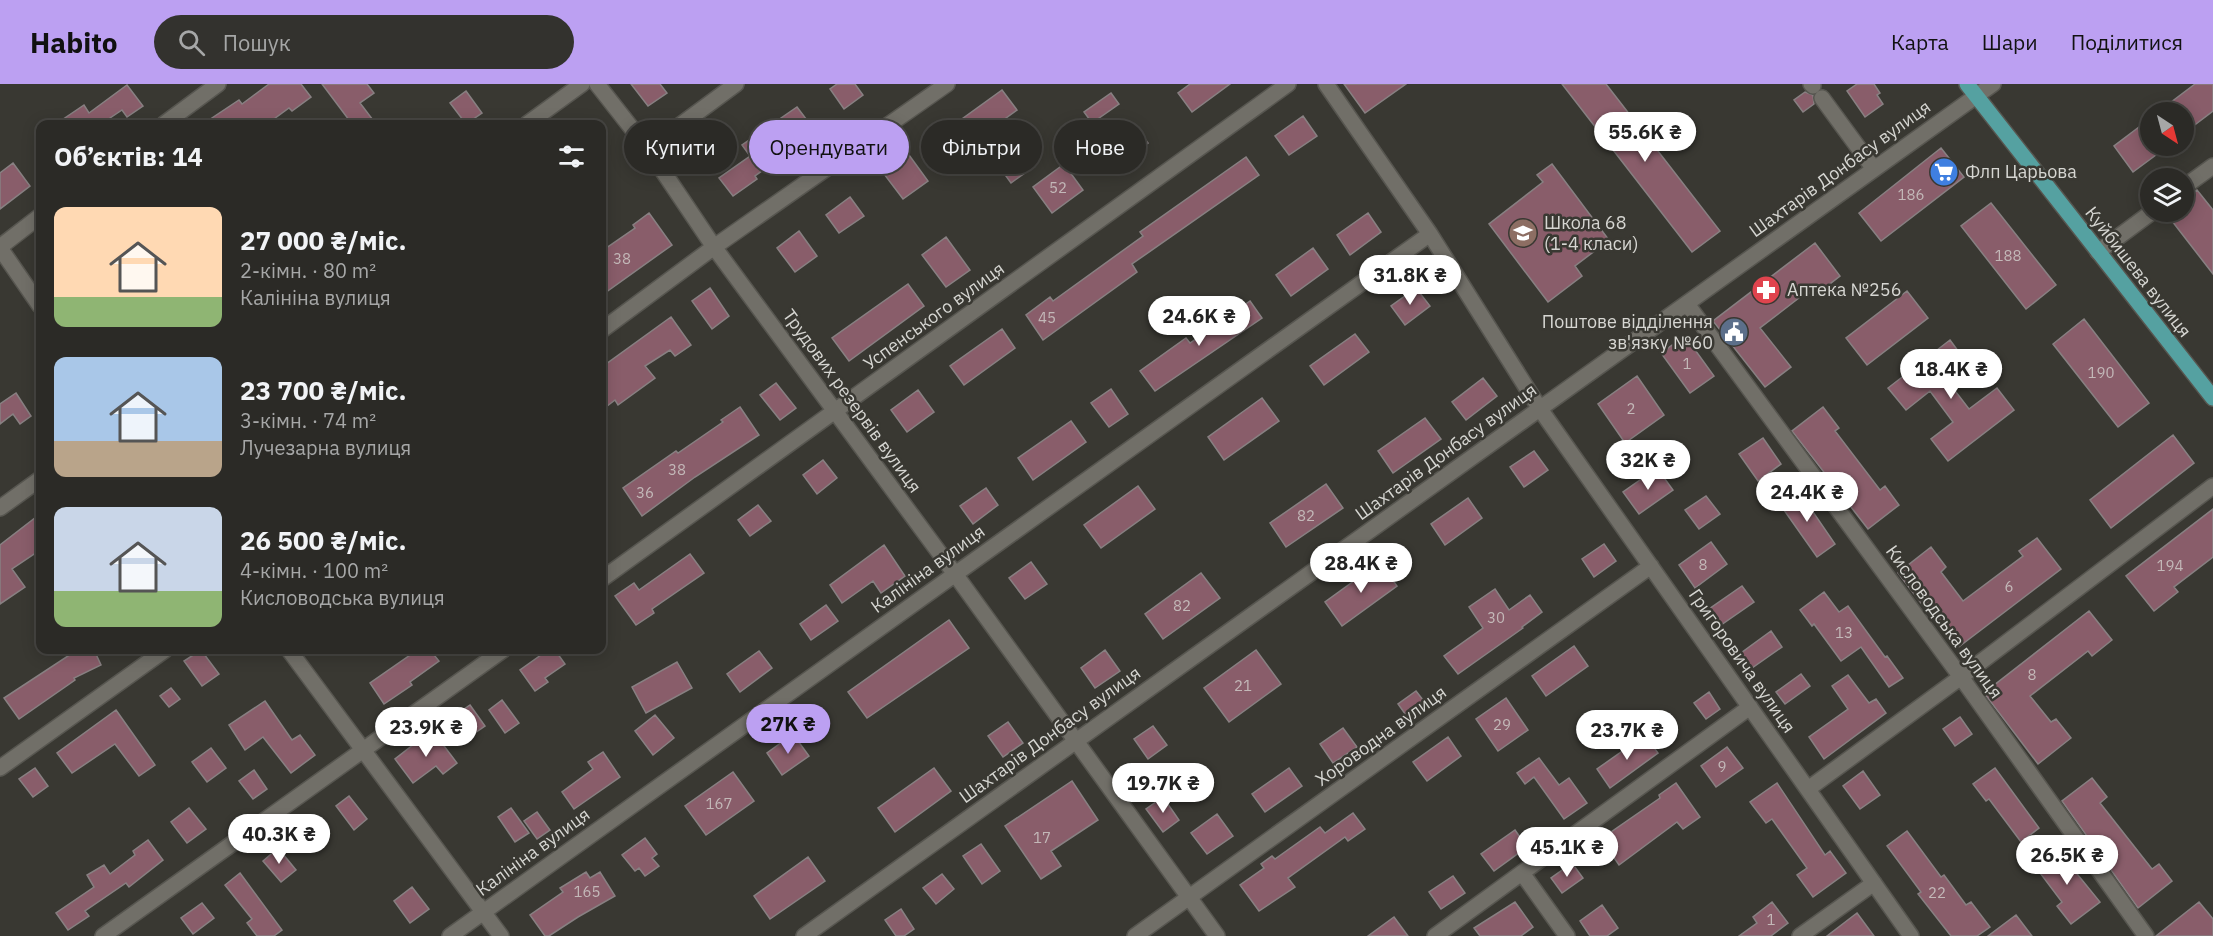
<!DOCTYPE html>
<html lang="uk">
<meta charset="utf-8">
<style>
body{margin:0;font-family:"IBM Plex Sans",sans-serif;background:#33322e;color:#f1f3f6;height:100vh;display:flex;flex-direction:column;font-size:22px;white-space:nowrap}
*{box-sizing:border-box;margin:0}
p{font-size:20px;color:#a6a7a7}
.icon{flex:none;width:33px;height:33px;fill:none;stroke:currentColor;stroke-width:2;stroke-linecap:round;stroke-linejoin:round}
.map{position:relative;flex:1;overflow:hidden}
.details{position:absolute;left:36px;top:36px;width:570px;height:534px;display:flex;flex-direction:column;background:#2b2a26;border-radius:12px;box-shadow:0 3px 15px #0003,0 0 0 2px #474643}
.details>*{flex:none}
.banner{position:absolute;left:624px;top:36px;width:570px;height:54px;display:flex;gap:12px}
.needle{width:39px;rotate:144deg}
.controls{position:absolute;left:2140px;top:18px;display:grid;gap:12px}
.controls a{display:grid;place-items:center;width:54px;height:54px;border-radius:50%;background:#2b2a26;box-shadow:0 3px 15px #0003,0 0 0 2px #474643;font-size:30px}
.price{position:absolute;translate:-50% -51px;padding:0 14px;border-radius:21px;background:#fff;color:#222;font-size:20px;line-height:39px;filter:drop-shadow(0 2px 3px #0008)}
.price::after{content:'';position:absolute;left:50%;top:36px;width:18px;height:14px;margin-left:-9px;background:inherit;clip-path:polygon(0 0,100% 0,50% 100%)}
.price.active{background:#bca0f2;color:#111}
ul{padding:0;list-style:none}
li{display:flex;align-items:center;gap:18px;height:150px;padding:0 18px}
li span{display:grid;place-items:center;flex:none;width:168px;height:120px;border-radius:12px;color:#555}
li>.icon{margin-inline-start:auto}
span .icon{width:72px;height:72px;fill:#fffc;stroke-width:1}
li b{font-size:26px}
h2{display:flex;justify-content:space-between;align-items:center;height:72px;padding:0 18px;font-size:26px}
.pill{padding:0 21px;border-radius:27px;background:#2b2a26;box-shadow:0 3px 15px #0003,0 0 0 2px #474643;font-size:21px;line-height:54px}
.pill.active{background:#bca0f2;color:#111}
header{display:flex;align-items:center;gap:36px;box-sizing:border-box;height:84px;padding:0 30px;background:#bca0f2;color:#111}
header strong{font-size:28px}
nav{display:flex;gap:33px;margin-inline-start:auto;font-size:21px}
.search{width:420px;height:54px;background:#33322e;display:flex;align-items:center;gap:15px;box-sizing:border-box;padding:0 21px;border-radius:33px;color:#a6a7a7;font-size:22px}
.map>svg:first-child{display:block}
</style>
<header>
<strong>Habito</strong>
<div class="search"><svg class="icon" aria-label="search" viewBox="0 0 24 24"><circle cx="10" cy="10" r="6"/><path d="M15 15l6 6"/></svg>Пошук</div>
<nav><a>Карта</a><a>Шари</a><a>Поділитися</a></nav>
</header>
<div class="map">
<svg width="2213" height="852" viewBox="0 0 2213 852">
<rect width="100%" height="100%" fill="#393832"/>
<path fill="#895d6a" stroke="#888082" stroke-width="1.5" d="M269 0H301L311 13 292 27 289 24 267 40H203L239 16 242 20Z
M322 0H367L374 9 360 19 376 40H352Z
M631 0H660L667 9 648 22Z
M837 0H855L863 11 844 25 830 5Z
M1190 0H1230L1192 28 1178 9Z
M1344 0H1406L1365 29Z
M1562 0H1606L1720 147 1692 168Z
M1857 0H1874L1880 9 1877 11 1883 20 1865 33 1847 7Z
M2195 0H2213V27L2184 49V28H2158Z
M127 1 143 22 127 33 122 26 101 40H56L84 21 89 29Z
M1002 6 1017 26 977 55 962 35Z
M466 7 482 29 466 40 450 19Z
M1805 8 1813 11 1814 20 1803 28 1794 16Z
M1111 9 1119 20 1092 39 1084 28Z
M797 23 816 48 755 92 757 95 733 112 719 94 750 72 742 61Z
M1303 32 1317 52 1289 71 1275 52Z
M2151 34V62H2168L2133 88 2114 62Z
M1135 41 1148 59 1119 80 1107 62Z
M1941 64 1964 93 1881 157 1859 129Z
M909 71 928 97 903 115 884 90Z
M1246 73 1259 91 1132 180 1137 188 1043 256 1026 231 1050 213 1053 217 1143 152 1140 148Z
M1021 75 1029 86 1011 99 1003 88Z
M13 79 30 102 0 125V89Z
M1064 80 1083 106 1052 129 1033 103Z
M1552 80 1609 156 1575 182 1582 192 1548 218 1489 140 1543 98 1537 91Z
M2197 106 2213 126V190L2165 128H2184V113Z
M850 113 864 132 839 149 826 131Z
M1991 119 2056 201 2026 225 1961 142Z
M649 129 672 161 602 211V167L635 144 633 141Z
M1368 129 1381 148 1350 171 1337 151Z
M799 147 817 172 795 188 777 164Z
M946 153 970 186 946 203 922 171Z
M1815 159 1840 192 1813 213 1808 207 1760 244 1791 283 1765 303 1713 237Z
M1313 164 1328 185 1291 212 1276 191Z
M908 200 924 222 849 277 832 254Z
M710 204 729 232 712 245 692 217Z
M1416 204 1430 222 1405 241 1391 222Z
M1907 207 1928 234 1867 281 1846 254Z
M1250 217 1262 234 1155 307 1140 287 1186 254 1190 259Z
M671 233 691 261 675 272 670 266 645 282 655 294 618 321 615 316 602 326V283Z
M2084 235 2149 319 2118 343 2053 260Z
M1002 245 1015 264 964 301 950 282Z
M1355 250 1369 268 1324 301 1310 282Z
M1685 252 1714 292 1690 309 1661 269Z
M1950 256 1967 279 1946 295 1969 325 1997 304 2014 326 1948 377 1931 355 1953 338 1930 307 1906 326 1888 304Z
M1637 292 1664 331 1625 359 1598 320Z
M1483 294 1497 312 1466 336 1452 318Z
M776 299 796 324 780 336 760 311Z
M1111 305 1128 330 1109 343 1091 319Z
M918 306 934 328 907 348 891 326Z
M16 309 31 332 20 340 13 330 0 340V320Z
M1262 314 1279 337 1224 376 1208 353Z
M740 323 759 351 695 393 642 432 623 404 676 367 678 369 723 338 721 336Z
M1823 323 1839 344 1835 347 1880 406 1885 402 1899 421 1868 445 1792 347Z
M1425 334 1441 355 1393 389 1378 367Z
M1071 337 1086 358 1033 396 1018 374Z
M2173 351 2194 379 2111 444 2090 416Z
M1763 354 1781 380 1758 397 1739 370Z
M1534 367 1548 386 1524 403 1510 383Z
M823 376 837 394 817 410 803 391Z
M1657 384 1673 406 1639 430 1623 408Z
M1326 400 1343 424 1286 463 1270 439Z
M1138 402 1155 425 1101 464 1084 441Z
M986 404 998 421 973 440 960 422Z
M1798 406 1835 460 1817 473 1779 419Z
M1706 412 1720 430 1699 445 1685 426Z
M1468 414 1482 434 1445 461 1431 440Z
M758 421 771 437 750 452 738 436Z
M2213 425V473L2174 503 2178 508 2154 527 2126 492Z
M40 430V466L12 485 25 503 0 520V461Z
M2037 454 2061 485 1956 565 1898 489 1931 463 1946 483 1941 488 1963 517 2023 472 2019 467Z
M1711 458 1727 480 1695 504 1679 481Z
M1604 460 1616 477 1594 493 1582 475Z
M884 461 905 492 881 509 873 497 842 519 830 501Z
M690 470 704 489 652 525 654 529 636 541 615 512 634 499 639 506Z
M1031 478 1047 500 1025 515 1009 494Z
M1380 478 1397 502 1342 542 1325 518Z
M1201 489 1220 514 1163 555 1145 530Z
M1742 502 1754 518 1721 541 1709 525Z
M1495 505 1509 526 1530 511 1542 528 1522 543 1523 544 1458 590 1444 572 1483 544 1469 523Z
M1824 508 1839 528 1848 522 1885 573 1887 572 1903 594 1889 603 1861 563 1841 577 1814 540 1812 542 1800 526Z
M826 521 838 537 811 556 800 540Z
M2089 527 2112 556 2092 572 2088 567 2030 612 2051 638 2056 635 2071 654 2038 680 1984 609Z
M949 536 969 564 867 634 848 608Z
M1771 547 1782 563 1752 584 1741 569Z
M1574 562 1588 582 1546 612 1532 592Z
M77 566H94L101 581 74 594 75 596 19 635 4 614Z
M201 566 219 590 202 602 184 577Z
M406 566H430L439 577 410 598 412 601 384 620 370 599 410 571Z
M548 566H555L565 580 545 594 548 598 535 607 520 586Z
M1105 566 1120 587 1095 604 1081 584Z
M1256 566 1281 600 1229 638 1204 604Z
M759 567 772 584 740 608 727 590Z
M677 578 692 604 646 629 632 603Z
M1801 590 1810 602 1785 620 1776 608Z
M1848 591 1869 619 1876 615 1886 629 1824 675 1809 653 1848 625 1832 602Z
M171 604 180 615 169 623 160 612Z
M1416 607 1427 621 1408 634 1398 620Z
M1709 608 1720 625 1706 635 1694 619Z
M1506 614 1528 646 1498 667 1476 635Z
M502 616 519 639 505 649 489 626Z
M265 617 292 656 300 651 315 671 291 689 263 653 245 666 229 641Z
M470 621 485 642 469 653 454 632Z
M116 626 155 681 139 692 115 660 72 689 57 669Z
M655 631 674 654 653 671 635 647Z
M1960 633 1972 650 1955 662 1943 645Z
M1008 638 1023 659 1003 673 988 652Z
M1153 642 1167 661 1148 675 1134 655Z
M1343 644 1357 663 1333 679 1320 660Z
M432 646 457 679 443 690 436 682 413 699 395 675Z
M793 650 809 672 782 691 767 669Z
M1645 651 1658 669 1610 704 1597 685Z
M1448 653 1461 672 1427 697 1413 678Z
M1727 663 1743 684 1716 703 1701 682Z
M211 664 226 684 207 698 192 678Z
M603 668 620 693 574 725 562 708 593 685 588 678Z
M1539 674 1559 701 1569 694 1587 719 1564 735 1534 693 1525 700 1517 689Z
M35 684 48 702 33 713 19 695Z
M934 684 951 707 895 748 878 724Z
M1289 684 1302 702 1265 728 1252 710Z
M1995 684 2039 744 2021 758 1989 715 1986 717 1973 700Z
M254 686 267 705 253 715 239 697Z
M1863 687 1880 711 1860 725 1843 702Z
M733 688 754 717 706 751 685 722Z
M2092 694 2107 713 2100 719 2152 785 2159 780 2172 797 2138 824 2062 717Z
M1072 697 1098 736 1051 767 1061 782 1041 795 1005 742Z
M1676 699 1700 733 1683 745 1677 738 1619 781 1601 755 1660 714 1659 711Z
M1777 699 1825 771 1830 767 1846 789 1813 813 1797 791 1807 784 1772 735 1766 739 1750 718Z
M349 712 367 735 354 746 336 722Z
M1163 713 1179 736 1163 748 1146 725Z
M189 724 206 745 187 759 171 738Z
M511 724 529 749 515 758 498 733Z
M537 728 550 746 537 755 524 737Z
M1353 729 1365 745 1348 757 1345 753 1288 794 1295 803 1259 827 1240 801 1264 784 1261 780 1272 772 1275 775 1320 743 1325 749Z
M1217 730 1233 752 1207 770 1191 749Z
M1515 746 1527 763 1494 787 1481 770Z
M1907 747 1941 793 1944 791 1966 821 1971 818 1990 843 1977 852H1951L1918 810 1921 808 1887 762Z
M645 754 657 770 652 774 659 782 645 792 639 784 635 787 622 771Z
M148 756 163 776 129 803 126 799 85 827 89 832 68 846 56 829 94 803 87 791 104 781 110 790 135 771 133 767Z
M981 760 1000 787 982 800 963 772Z
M278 764 296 786 281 798 263 777Z
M2056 764 2100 818 2071 840 2057 822 2062 818 2034 781Z
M808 773 825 797 770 835 754 812Z
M1572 779 1583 794 1562 809 1551 794Z
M586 788 590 794 600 788 615 812 578 833 549 852H545L530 831 563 808 560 804Z
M240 789 282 846 274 852H257L247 839 252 835 225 801Z
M942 790 954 805 936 820 923 804Z
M1453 792 1465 809 1441 825 1429 808Z
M412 803 429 825 410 839 394 817Z
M1515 818 1533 843 1521 852H1480L1474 844Z
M1772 818 1788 839 1771 852H1739L1757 839 1753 833Z
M2199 818 2213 835V852H2156Z
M202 819 214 834 193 850 181 834Z
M1602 821 1618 844 1607 852H1590L1580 837Z
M901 825 914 845 904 852H896L885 836Z
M1857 829 1874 852H1827Z
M2016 831 2032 852H1988Z
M1394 833 1408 852H1368Z"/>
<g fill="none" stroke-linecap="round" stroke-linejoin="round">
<g stroke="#575650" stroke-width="18">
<path id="minor" d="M597 0 648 65 714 163 955 490 1217 852
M1326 0 1430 150 1540 325 1911 852
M1811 0 1813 2
M1822 14 1874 85
M164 40 218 0
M527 40 582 0
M648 65 736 0
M2184 103 2213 82
M0 163 40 132
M0 164 40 222
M2098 168 2152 128
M1687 220 1961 593 2146 852
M602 246 714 163 947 0
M0 424 40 395
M602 495 1288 0
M289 566 501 852
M0 684 165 566
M1808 705 1961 593 2213 402
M1522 789 1567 852
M103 852 503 566
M450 852 1430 150
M804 852 1993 0
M1135 852 1651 482
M1435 852 1750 623
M1800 852 1874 799"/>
</g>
<g stroke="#575650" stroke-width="18">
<path id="major" d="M1967 0 2213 314"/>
</g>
<use href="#minor" stroke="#716f68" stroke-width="15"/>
<use href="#major" stroke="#55a1a1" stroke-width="15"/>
</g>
<defs>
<g id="supermarket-disc" transform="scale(1.5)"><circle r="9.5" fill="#3f7fe0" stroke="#393832"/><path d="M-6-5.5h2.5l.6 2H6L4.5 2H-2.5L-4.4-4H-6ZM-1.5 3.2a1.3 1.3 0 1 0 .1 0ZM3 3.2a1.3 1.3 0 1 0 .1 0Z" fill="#fff"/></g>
<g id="school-disc" transform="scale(1.5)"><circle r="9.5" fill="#8d6e63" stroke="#393832"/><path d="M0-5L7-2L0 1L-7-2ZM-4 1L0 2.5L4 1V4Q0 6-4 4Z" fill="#fff"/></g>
<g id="pharmacy-disc" transform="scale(1.5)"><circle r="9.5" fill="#e0444e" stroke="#393832"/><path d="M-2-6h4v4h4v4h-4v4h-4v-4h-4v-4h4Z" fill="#fff"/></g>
<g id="civic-disc" transform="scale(1.5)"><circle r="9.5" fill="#5c6f8a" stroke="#393832"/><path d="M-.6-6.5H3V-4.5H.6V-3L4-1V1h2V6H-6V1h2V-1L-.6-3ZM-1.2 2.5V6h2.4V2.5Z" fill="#fff"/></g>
</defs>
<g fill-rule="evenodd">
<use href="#supermarket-disc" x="1944" y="88"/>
<use href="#school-disc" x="1523" y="149"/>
<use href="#pharmacy-disc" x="1766" y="206"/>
<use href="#civic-disc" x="1734" y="248"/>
</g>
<g text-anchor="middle" stroke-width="5" stroke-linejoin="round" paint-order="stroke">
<g font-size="15" fill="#c3b8b8">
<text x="1058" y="109">52</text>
<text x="1911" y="116">186</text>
<text x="2008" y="177">188</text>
<text x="622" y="180">38</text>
<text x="1047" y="239">45</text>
<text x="1687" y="285">1</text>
<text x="2101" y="294">190</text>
<text x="1631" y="330">2</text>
<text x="677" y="391">38</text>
<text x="645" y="414">36</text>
<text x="1306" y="437">82</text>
<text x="1703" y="486">8</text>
<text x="2170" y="487">194</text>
<text x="2009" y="508">6</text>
<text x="1182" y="527">82</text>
<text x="1496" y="539">30</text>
<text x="1844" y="554">13</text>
<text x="2032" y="596">8</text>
<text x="1243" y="607">21</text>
<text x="1502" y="646">29</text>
<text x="1722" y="688">9</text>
<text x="719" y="725">167</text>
<text x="1042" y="759">17</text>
<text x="587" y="813">165</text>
<text x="1937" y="814">22</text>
<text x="1771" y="841">1</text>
</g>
<g font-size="18" fill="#d6d6d2" stroke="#393832">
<text transform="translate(1840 85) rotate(-36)" y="6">Шахтарів Донбасу вулиця</text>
<text transform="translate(2138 188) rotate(52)" y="6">Куйбишева вулиця</text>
<text transform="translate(934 232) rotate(-36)" y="6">Успенського вулиця</text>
<text transform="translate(852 317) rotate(54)" y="6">Трудових резервів вулиця</text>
<text transform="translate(1446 368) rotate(-36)" y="6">Шахтарів Донбасу вулиця</text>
<text transform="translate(928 485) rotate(-36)" y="6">Калініна вулиця</text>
<text transform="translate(1944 538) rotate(54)" y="6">Кисловодська вулиця</text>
<text transform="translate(1742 577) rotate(55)" y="6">Григоровича вулиця</text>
<text transform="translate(1050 651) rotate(-36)" y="6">Шахтарів Донбасу вулиця</text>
<text transform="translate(1381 652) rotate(-36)" y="6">Хороводна вулиця</text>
<text transform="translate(533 768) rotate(-36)" y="6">Калініна вулиця</text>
</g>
<g font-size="18" fill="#d6d6d2" stroke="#393832" text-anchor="start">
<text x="1965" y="94">Флп Царьова</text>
<text x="1544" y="145">Школа 68<tspan x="1544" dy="21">(1-4 класи)</tspan></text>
<text x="1787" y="212">Аптека №256</text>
<text x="1713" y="244" text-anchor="end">Поштове відділення<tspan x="1713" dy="21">зв'язку №60</tspan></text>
</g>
</g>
</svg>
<div class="controls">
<a><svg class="needle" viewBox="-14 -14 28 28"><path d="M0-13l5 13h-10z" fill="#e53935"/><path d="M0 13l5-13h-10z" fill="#a6a7a7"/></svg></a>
<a><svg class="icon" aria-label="layers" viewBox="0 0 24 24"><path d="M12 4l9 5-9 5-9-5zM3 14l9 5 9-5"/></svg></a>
</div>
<b class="price" style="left:1645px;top:79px">55.6K ₴</b>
<b class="price" style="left:1410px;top:222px">31.8K ₴</b>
<b class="price" style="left:1199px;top:263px">24.6K ₴</b>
<b class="price" style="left:1951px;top:316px">18.4K ₴</b>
<b class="price" style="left:1648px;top:407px">32K ₴</b>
<b class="price" style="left:1807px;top:439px">24.4K ₴</b>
<b class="price" style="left:1361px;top:510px">28.4K ₴</b>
<b class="price active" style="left:788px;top:671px">27K ₴</b>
<b class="price" style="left:426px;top:674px">23.9K ₴</b>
<b class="price" style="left:1627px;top:677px">23.7K ₴</b>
<b class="price" style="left:1163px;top:730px">19.7K ₴</b>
<b class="price" style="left:279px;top:781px">40.3K ₴</b>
<b class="price" style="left:1567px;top:794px">45.1K ₴</b>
<b class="price" style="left:2067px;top:802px">26.5K ₴</b>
<div class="banner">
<a class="pill">Купити</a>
<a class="pill active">Орендувати</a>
<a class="pill">Фільтри</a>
<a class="pill">Нове</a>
</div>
<section class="details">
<h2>Об’єктів: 14<svg class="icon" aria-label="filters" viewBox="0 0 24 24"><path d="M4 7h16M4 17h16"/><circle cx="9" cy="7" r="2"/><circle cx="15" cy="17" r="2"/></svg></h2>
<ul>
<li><span style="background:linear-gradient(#ffd9b3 75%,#8fb573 0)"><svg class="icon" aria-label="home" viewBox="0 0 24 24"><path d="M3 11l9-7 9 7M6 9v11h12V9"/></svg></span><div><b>27 000 ₴/міс.</b><p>2-кімн. · 80 m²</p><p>Калініна вулиця</p></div></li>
<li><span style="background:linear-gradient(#a9c7e8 70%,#b9a48a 0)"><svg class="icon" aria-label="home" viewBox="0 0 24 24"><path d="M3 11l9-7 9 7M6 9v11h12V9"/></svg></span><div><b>23 700 ₴/міс.</b><p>3-кімн. · 74 m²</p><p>Лучезарна вулиця</p></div></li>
<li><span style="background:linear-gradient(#c9d6e8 70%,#8fb573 0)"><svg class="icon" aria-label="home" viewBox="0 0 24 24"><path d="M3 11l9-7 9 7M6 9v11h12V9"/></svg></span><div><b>26 500 ₴/міс.</b><p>4-кімн. · 100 m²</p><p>Кисловодська вулиця</p></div></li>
</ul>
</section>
</div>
